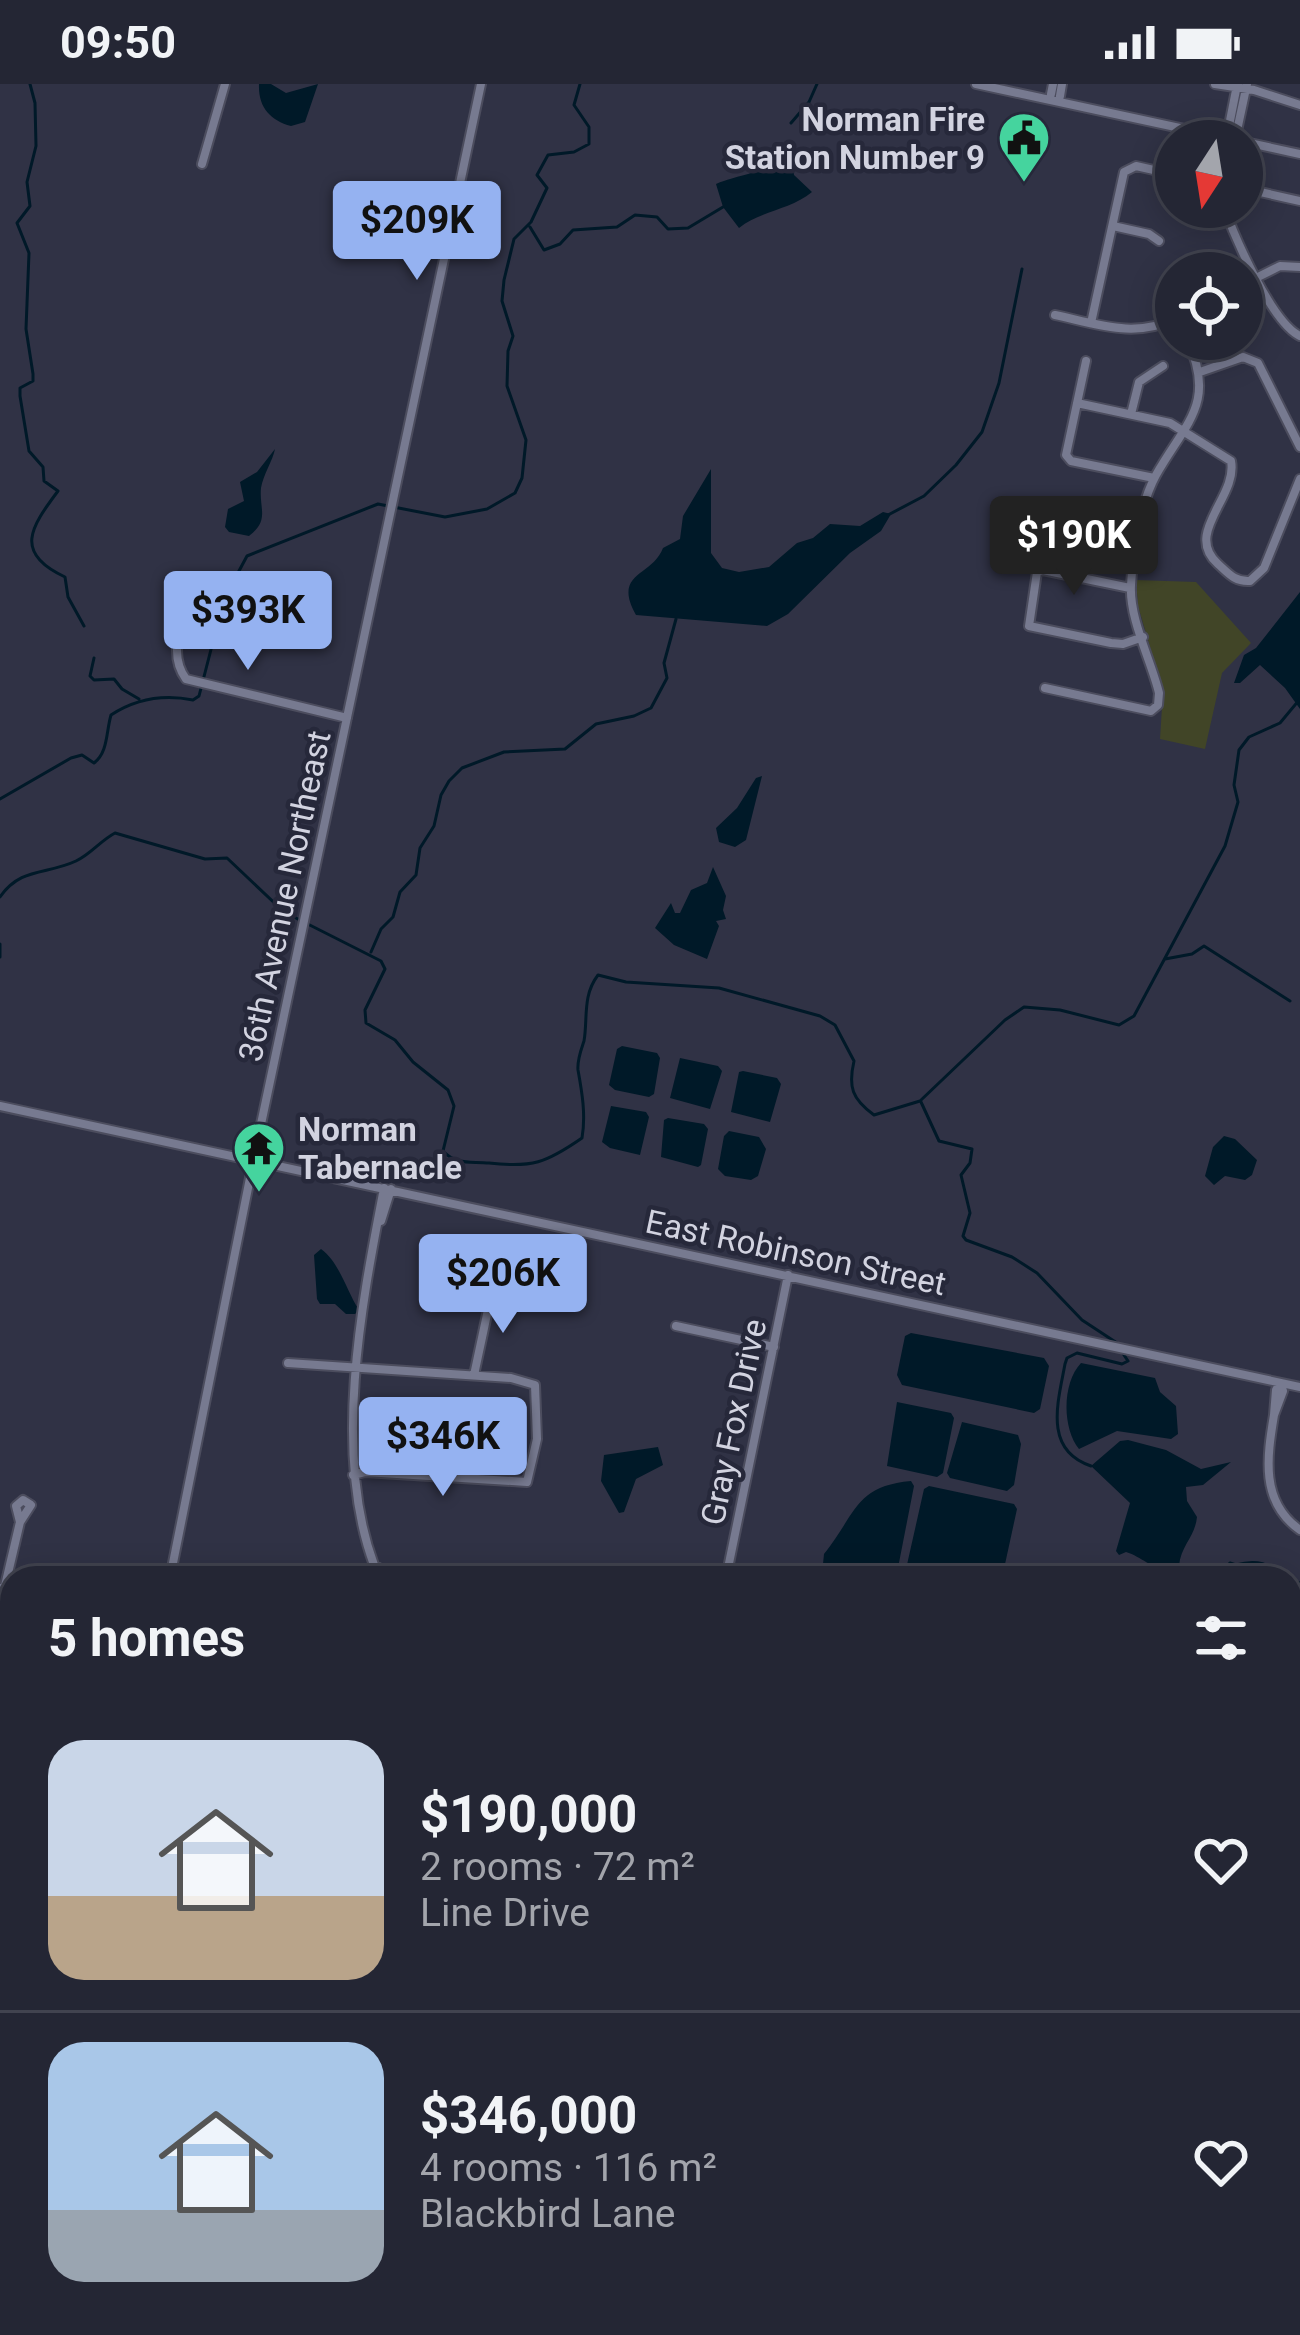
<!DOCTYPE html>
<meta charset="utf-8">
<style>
body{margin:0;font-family:Roboto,sans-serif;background:#303240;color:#f1f3f6;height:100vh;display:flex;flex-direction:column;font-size:45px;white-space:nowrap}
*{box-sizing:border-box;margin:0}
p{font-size:39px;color:#a3a5ac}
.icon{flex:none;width:66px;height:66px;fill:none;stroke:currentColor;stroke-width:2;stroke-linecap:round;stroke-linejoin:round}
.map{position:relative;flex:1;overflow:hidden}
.panel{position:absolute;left:0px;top:1482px;width:1302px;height:771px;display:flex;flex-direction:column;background:#242634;border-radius:36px 36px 0 0;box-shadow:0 6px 30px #0003,0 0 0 3px #41434f}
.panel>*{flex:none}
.needle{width:78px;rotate:192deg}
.tools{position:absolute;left:1155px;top:36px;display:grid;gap:24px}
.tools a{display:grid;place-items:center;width:108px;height:108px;border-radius:50%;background:#242634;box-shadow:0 6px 30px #0003,0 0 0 3px #41434f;font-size:60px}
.price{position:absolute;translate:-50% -102px;padding:0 27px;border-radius:12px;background:#95b2f1;color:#111;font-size:39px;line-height:78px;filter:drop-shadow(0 3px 6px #0008)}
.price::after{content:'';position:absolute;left:50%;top:72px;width:36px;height:27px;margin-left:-18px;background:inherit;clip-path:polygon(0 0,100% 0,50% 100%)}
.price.current{background:#222;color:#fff}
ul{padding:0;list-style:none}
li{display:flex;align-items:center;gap:36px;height:300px;padding:0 48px}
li+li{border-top:3px solid #41434f}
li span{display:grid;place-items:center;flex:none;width:336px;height:240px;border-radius:36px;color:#555}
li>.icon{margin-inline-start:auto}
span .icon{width:144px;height:144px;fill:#fffc;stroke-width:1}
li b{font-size:51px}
h2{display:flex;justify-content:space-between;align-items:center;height:144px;padding:0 48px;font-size:51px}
.status{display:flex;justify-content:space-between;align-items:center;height:84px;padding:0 60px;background:#242634;direction:ltr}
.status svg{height:33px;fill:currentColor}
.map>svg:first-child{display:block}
</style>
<div class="status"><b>09:50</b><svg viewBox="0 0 49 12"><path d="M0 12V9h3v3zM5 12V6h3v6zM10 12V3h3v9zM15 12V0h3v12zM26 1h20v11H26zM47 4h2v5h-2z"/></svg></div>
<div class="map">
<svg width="1300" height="2251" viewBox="0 0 1300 2251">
<rect width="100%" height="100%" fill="#303245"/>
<path fill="#414527" d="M1136 496 1196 498 1251 559 1222 589 1205 665 1160 655 1163 607 1138 522Z"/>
<path fill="#001928" d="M259 0H271L286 9 318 0 305 38 291 42C270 36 258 23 259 0Z
M780 63 790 65 794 91 812 108C790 126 760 127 739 144L723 123 716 100C747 87 760 95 780 63Z
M275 365C273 376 263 391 261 404 259 425 270 436 249 452L229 448 225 443 228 425 244 417 240 398 257 388Z
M711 385V469L722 484 739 488 769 483 797 459 813 454 830 440 860 442 883 428 891 430 881 447 850 469 788 530 767 542 636 531C612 488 652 493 663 464L680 455 683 432Z
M1300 508V625L1285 604 1260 581 1240 599H1234L1244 571 1256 564Z
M762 692 746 756 735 763 719 758 716 744 737 724 756 694Z
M713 783 726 812 723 826 726 835 716 837 719 842 707 875 674 861 655 844 671 819 675 829H680L691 806 707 799Z
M622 962 657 969 660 974 654 1010 649 1013 615 1006 609 1001 617 965Z
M680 974 718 982 722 987 710 1025 670 1014Z
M743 987 777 994 781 1000 770 1038 731 1028 739 988Z
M611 1022 646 1028 649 1033 640 1071 610 1064 602 1058Z
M668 1034 704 1040 708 1045 701 1081 698 1083 661 1073 664 1036Z
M729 1047 759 1053 766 1065 758 1092 751 1096 725 1092 718 1085 724 1052Z
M1224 1052 1235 1055 1257 1076 1252 1091 1245 1096 1225 1092 1214 1101 1205 1092 1213 1063Z
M321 1165C340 1179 346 1206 359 1226L355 1230H346L335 1220H320L317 1215 314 1171Z
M911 1249 1044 1274 1049 1282 1040 1325 1034 1329 902 1301 897 1291 905 1252Z
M1081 1279 1155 1294 1160 1308 1176 1322 1178 1350 1171 1355 1117 1347 1079 1365C1062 1344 1062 1299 1081 1279Z
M897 1318 951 1329 954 1334 943 1389 937 1393 887 1382Z
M962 1338 1018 1351 1021 1360 1014 1401 1007 1407 950 1394 947 1389Z
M1128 1356 1166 1366 1201 1385 1231 1378 1203 1401 1186 1403 1187 1417 1197 1433C1195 1453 1181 1461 1179 1482 1156 1492 1146 1474 1126 1468L1119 1471 1116 1467 1130 1419 1091 1382 1120 1357Z
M658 1363 663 1381 636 1395 624 1428 619 1429 601 1397 604 1371Z
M911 1397 914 1402 896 1494C870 1494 842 1499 823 1480L824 1470C856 1430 855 1402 911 1397Z
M929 1402 1014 1420 1017 1425 1002 1494H904L924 1405Z"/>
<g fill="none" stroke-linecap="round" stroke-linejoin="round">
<path stroke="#001928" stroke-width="3" d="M30 0 35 19 36 62 27 98 30 122 17 139 29 169 26 245 33 290V297L20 304V312L29 367 43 383 44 397 58 407C31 443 13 469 65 493L68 513 84 542
M791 39 809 18 817 0
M530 143 544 166 560 160 573 146 617 143 635 131 657 133 668 145 688 144 723 123
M888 431 924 412 956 381 982 348 999 299 1022 185
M94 574 90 592 94 596 114 595 122 605 139 615
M0 715 71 674 82 671 94 679C108 669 106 648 111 631 137 614 163 610 193 616L199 612 224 515 247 472 378 420 445 433 487 425 515 409 522 394 526 356 507 302 508 267 513 252 502 217 504 196 514 155 531 138 547 104 537 91 548 71 574 68 589 60V43L574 21 580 0
M0 813C21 783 46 791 76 777 91 770 100 757 115 749L205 775 227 774 284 828 381 877 385 885 365 926 366 939 395 956 413 978 448 1006 454 1022 443 1067C457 1082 471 1077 489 1079 532 1084 546 1079 582 1054 586 1031 582 1008 578 986 577 976 581 966 584 957 588 935 582 912 598 891L626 898 719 904 820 932 835 941 854 977C848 1003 852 1015 874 1031L920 1017 1005 936 1024 923 1060 926 1119 941 1134 932 1225 762 1238 718 1234 701 1239 666 1249 653 1280 639 1300 615
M0 860V873
M371 868 381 845 393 833 400 808 416 791 420 764 434 742 441 711 449 697 462 684 504 668 565 665 596 640 634 632 651 624 667 594 664 579 676 535
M1165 875 1192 870 1204 862 1290 917
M921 1018 939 1057 972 1065 970 1079 961 1091 970 1129 963 1152 966 1156 1012 1173 1037 1189 1082 1236 1117 1259
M1091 1382C1043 1366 1058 1318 1065 1280L1067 1274 1077 1269 1122 1280 1128 1277 1122 1268
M1230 1479 1232 1494
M1176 1480 1189 1490 1223 1487 1230 1479 1236 1481C1254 1476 1271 1478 1282 1494
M1290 1497 1300 1499
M0 1551 12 1565
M1290 1660 1300 1663
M587 2241 589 2251
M873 2241 890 2251"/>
<g stroke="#4c4d5e" stroke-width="12">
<path id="minor" d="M976 0 1300 70
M1215 0 1254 6 1300 21
M1051 10 1053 0
M1060 12 1062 0
M1235 56 1247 0
M1226 57 1237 1
M202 80 225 0
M1242 104 1300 117
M1224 123C1235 154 1272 239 1300 252
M1113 142 1149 150 1159 157
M1242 201 1280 182 1300 183
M1055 231C1097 240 1136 255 1176 234
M1091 239 1124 88 1136 82 1176 91
M1086 277 1066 371 1071 377 1154 394
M1200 288 1243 273 1258 279 1300 363
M1077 319 1170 339 1231 377C1238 413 1183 449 1218 480 1229 490 1235 498 1250 497L1264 484 1300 395
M1131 330 1139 298 1163 282
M1050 429 1139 450
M1130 504 1043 486 1037 488 1029 542 1111 559 1123 560 1143 553
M190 516C181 541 168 571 186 595L347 634
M1045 604 1151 627 1158 621 1159 609C1151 576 1129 535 1131 501 1133 468 1140 420 1156 391 1186 338 1217 319 1187 255
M0 1022 1300 1303
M384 1104C362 1218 332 1368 374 1481L385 1488 408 1494
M381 1137 391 1105
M676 1242 774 1263
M288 1279 511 1294 535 1301 537 1355 527 1398 365 1388 353 1391
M474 1291 492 1207
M1280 1299 1283 1307 1274 1331 1276 1306Z
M1274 1331C1267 1373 1260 1418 1300 1446
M170 1494 257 1059 481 0
M726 1494 788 1191
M0 1505 5 1502 20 1438 31 1421 23 1416 16 1422 20 1438
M0 1747 12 1749
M1290 2034 1300 1977
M1290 2062 1300 2015
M1290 2221 1300 2224
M1012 2241 1020 2251
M18 2251 20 2241
M1083 2251 1096 2241
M1187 2251 1189 2241
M1245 2251 1246 2241
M1256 2251 1258 2241"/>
</g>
<use href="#minor" stroke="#777a90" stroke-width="8"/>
</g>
<defs>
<g id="civic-pin" transform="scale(2.7)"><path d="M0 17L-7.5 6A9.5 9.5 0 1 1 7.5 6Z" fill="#45d49e" stroke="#26283a"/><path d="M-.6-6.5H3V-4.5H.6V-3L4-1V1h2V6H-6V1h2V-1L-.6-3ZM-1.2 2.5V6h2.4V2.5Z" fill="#111"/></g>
<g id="temple-pin" transform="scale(2.7)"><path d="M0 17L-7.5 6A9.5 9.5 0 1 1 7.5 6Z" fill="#45d49e" stroke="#26283a"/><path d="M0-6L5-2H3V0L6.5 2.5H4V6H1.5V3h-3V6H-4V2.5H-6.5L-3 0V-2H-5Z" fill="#111"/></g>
</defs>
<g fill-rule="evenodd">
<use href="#civic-pin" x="1024" y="54"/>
<use href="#temple-pin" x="259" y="1064"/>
</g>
<g text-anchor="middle" stroke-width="9" stroke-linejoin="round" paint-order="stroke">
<g font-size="33" font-weight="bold" fill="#d2d3e0" stroke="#26283a" text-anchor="end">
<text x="985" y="47">Norman Fire<tspan x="985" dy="38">Station Number 9</tspan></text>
<text x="298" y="1057" text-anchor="start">Norman<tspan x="298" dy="38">Tabernacle</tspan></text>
</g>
<g font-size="33" fill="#d2d3e0" stroke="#26283a">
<text transform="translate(284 812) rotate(-78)" y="12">36th Avenue Northeast</text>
<text transform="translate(796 1168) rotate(12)" y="12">East Robinson Street</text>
<text transform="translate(733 1338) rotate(-78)" y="12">Gray Fox Drive</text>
</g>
</g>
</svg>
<div class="tools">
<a><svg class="needle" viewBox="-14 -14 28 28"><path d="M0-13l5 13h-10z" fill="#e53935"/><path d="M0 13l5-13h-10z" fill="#a3a5ac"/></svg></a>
<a><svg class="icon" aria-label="locate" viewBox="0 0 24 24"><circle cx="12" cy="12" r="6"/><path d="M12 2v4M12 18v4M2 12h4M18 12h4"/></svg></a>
</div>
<b class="price" style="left:417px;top:199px">$209K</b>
<b class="price current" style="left:1074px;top:514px">$190K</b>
<b class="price" style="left:248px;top:589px">$393K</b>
<b class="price" style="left:503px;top:1252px">$206K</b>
<b class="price" style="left:443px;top:1415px">$346K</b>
<section class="panel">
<h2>5 homes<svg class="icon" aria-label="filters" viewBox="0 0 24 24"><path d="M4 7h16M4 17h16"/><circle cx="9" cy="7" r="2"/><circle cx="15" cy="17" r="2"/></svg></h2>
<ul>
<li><span style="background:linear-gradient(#c9d6e8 65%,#b9a48a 0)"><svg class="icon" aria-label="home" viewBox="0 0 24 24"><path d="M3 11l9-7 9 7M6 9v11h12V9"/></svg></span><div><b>$190,000</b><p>2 rooms · 72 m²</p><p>Line Drive</p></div><svg class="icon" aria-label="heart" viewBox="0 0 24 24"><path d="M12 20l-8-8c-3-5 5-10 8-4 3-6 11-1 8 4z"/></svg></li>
<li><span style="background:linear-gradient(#a9c7e8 70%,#9aa5b1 0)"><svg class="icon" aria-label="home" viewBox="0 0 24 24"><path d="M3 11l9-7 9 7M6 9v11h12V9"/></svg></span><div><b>$346,000</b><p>4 rooms · 116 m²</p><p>Blackbird Lane</p></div><svg class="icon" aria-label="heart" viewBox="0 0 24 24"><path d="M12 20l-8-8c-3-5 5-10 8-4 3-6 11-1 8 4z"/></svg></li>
</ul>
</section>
</div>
